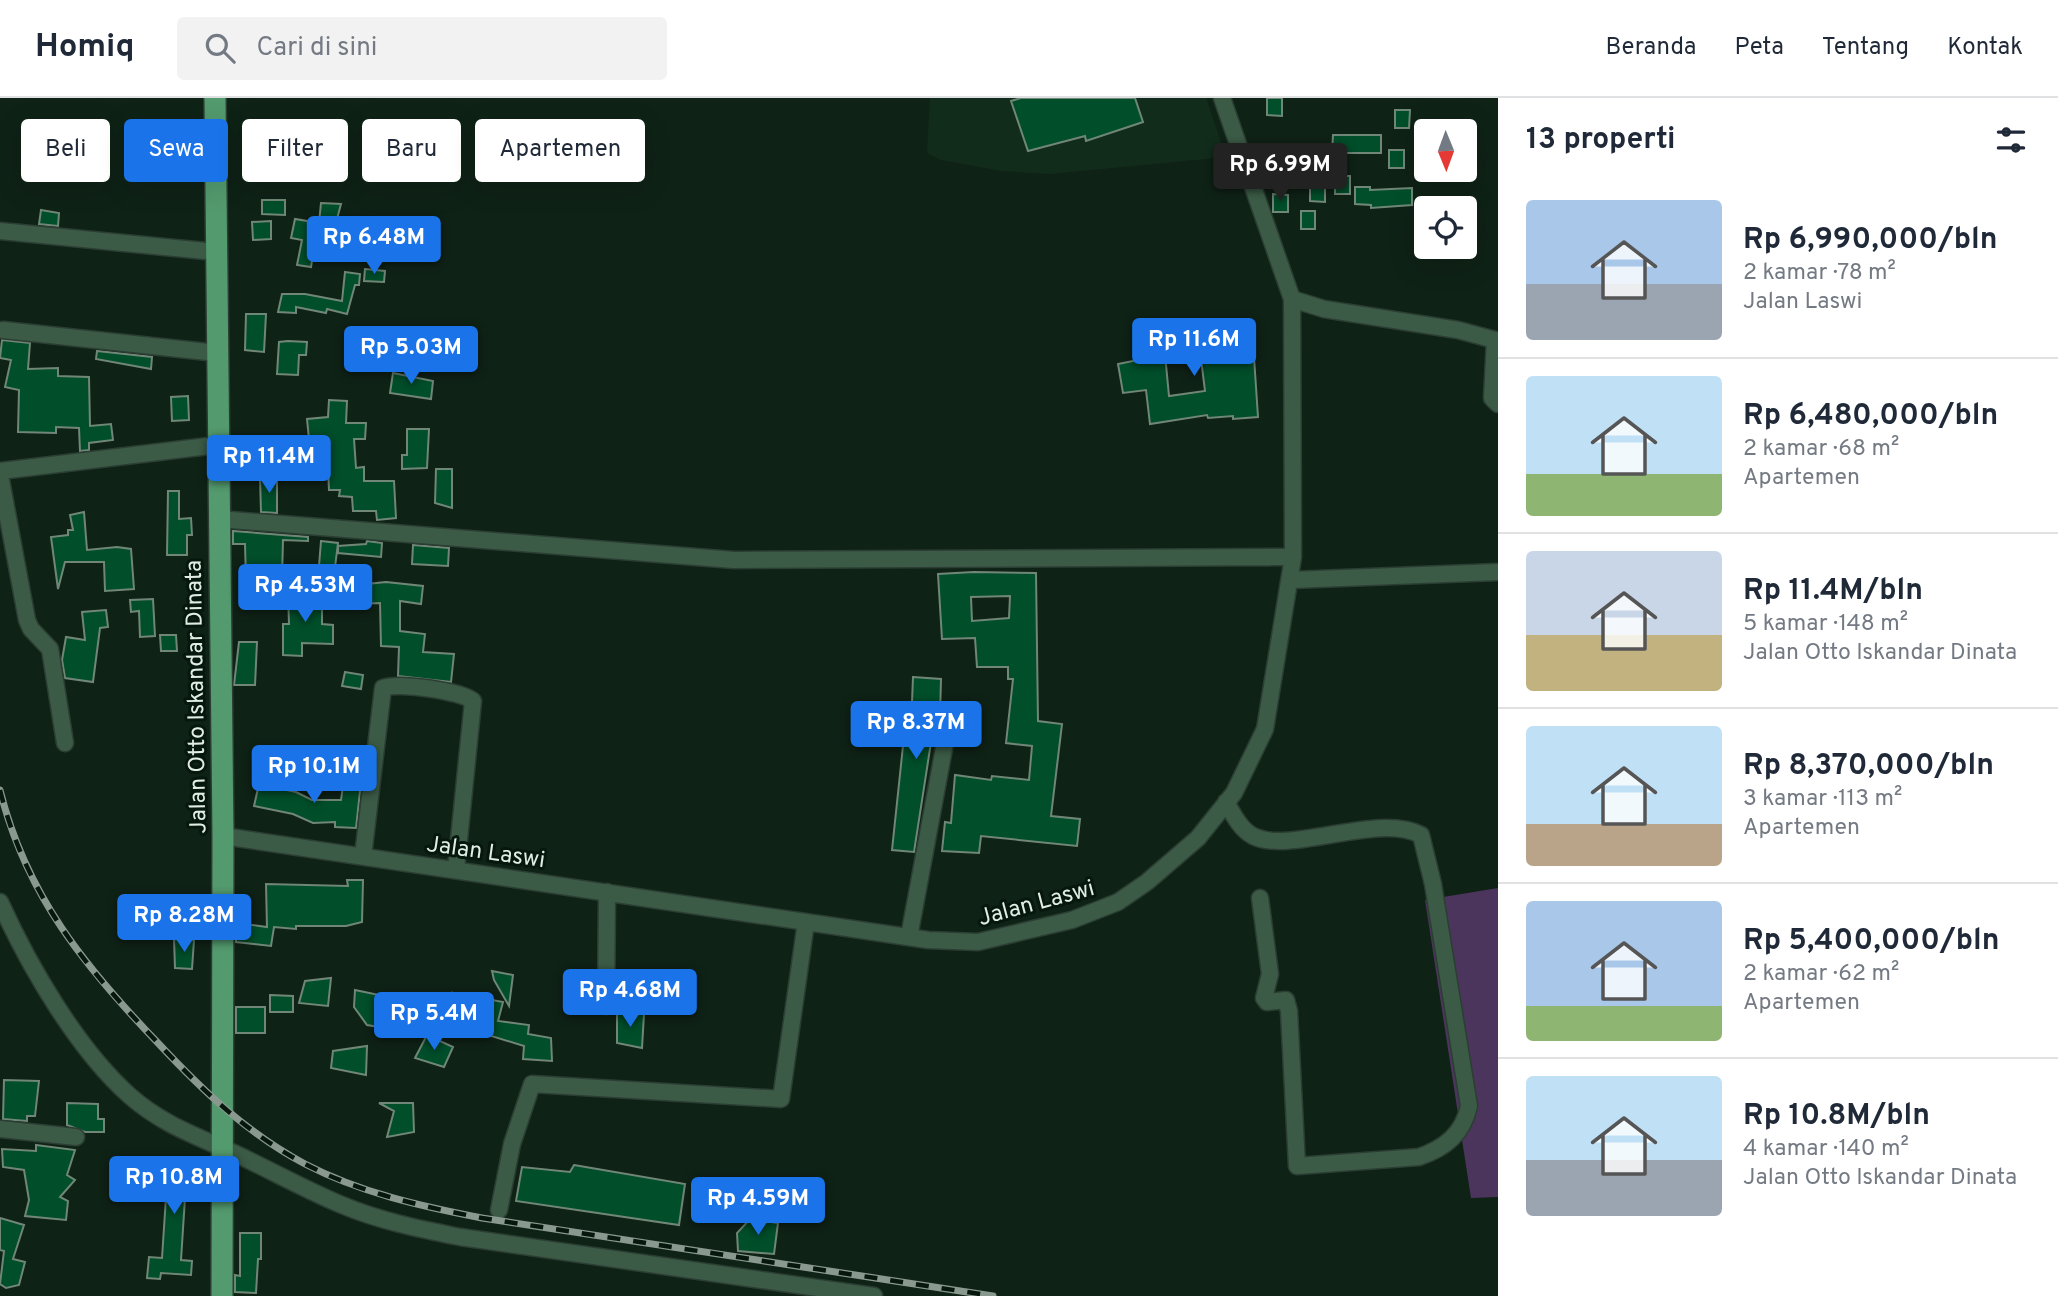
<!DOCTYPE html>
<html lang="id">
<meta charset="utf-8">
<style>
body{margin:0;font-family:Overpass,sans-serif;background:#f2f2f3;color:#1f2937;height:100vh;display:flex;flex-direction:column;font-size:26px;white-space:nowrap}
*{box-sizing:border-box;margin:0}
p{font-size:23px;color:#747a83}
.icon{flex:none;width:38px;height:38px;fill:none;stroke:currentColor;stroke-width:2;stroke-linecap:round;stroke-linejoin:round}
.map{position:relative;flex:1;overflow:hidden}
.drawer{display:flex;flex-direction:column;background:#fff;width:560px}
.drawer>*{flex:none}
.guide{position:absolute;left:21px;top:21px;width:665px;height:63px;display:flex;gap:14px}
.needle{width:46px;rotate:179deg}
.controls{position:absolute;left:1414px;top:21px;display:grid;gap:14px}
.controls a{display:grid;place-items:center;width:63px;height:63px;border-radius:7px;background:#fff;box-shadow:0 7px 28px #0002;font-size:35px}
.price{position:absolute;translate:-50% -60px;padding:0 16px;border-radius:7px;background:#1a73e8;color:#fff;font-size:23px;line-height:46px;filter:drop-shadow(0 2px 4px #0008)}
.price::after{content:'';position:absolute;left:50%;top:42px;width:21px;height:16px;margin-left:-10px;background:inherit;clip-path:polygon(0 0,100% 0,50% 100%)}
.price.current{background:#222;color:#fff}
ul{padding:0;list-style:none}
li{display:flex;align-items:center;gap:21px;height:175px;padding:0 28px}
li+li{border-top:2px solid #e0e1e3}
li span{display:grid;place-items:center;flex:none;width:196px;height:140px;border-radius:7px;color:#555}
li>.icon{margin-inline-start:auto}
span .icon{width:84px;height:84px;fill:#fffc;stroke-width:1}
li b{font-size:30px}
h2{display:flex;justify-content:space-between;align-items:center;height:84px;padding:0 28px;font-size:30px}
.tag{padding:0 24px;border-radius:7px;background:#fff;box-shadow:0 7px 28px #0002;font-size:24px;line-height:63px}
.tag.current{background:#1a73e8;color:#fff}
header{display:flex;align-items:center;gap:42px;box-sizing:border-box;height:98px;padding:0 35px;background:#fff;border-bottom:2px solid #e0e1e3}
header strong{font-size:33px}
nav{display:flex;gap:38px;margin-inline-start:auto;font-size:24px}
.search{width:490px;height:63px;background:#f2f2f3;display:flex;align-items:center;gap:18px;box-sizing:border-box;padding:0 24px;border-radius:7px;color:#747a83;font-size:26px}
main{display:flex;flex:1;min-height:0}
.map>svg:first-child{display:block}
</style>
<header>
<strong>Homiq</strong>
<div class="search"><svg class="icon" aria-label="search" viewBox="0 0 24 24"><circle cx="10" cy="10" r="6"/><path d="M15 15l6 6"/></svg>Cari di sini</div>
<nav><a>Beranda</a><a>Peta</a><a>Tentang</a><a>Kontak</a></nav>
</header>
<main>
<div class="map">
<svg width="1498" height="1198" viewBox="0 0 1498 1198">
<rect width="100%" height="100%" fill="#0f2216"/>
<path fill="#122c1c" d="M930 0H1206L1226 59 1050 76 1002 73 941 62 927 55Z"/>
<path fill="#4c355c" d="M1498 790V1099L1471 1100 1425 802Z"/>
<path fill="#004e2a" stroke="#708676" stroke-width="2" fill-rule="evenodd" d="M1021 0H1135L1143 24 1086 43 1085 38 1028 53 1011 3Z
M1267 0H1282V18L1267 17Z
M1395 12H1410L1409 30H1395Z
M1333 37H1381V55H1332Z
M1389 52H1404V70H1389Z
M1264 54H1279L1278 72 1264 71Z
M1297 69H1312L1311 86H1325V104L1310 103V86H1297Z
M1335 78H1350V96H1335Z
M1355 89H1370V92L1412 90V107L1371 110V107L1355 106Z
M1273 96 1288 97V114H1273Z
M262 102H285V117L262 116Z
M321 105 341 106 330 147 315 144 311 169 297 167 302 142 291 140 295 121 319 125Z
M41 112 59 115 58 128 39 126Z
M1301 113H1315V131H1301Z
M271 123V141L253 142 252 124Z
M418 138 431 142 425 159 413 155Z
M365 171 385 173 384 184 364 183Z
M345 174 360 176 359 187H355L347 216 327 211 326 215 296 209V215L278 214 282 196H305L342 203Z
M246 216H266L264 254 245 252Z
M1202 231 1203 248 1253 244 1258 319 1233 321V318L1208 320 1207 317 1150 326 1146 292 1123 295 1118 266 1153 259 1151 235ZM1200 253 1205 293 1169 298 1165 256Z
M2 242 30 245 28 271 58 270V278L89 279 90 328 111 326 113 342 89 345V352L80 353 79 330 56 329V335L18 334 19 292 5 289 11 262 0 260Z
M288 243 307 244 306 257H299L298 277 277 276 279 244Z
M97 253 152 259 151 271 96 261Z
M393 275 433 283 431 301 390 295Z
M188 298 189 322 172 323 171 299Z
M329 302 347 303 346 325H366L365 341H354L356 370 364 369V383H394L396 420 377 422 376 413H353L352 399 339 398 340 392H329L328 370 314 371V365H298V351H310L307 321 328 319Z
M407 331H429L427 370 402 371V357H407Z
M436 371H452V410L435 405Z
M260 379H277V415L261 414Z
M168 393H179V421L191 420 192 437H187V457H167Z
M84 414 87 452 117 449 131 451 134 491 105 493 104 464H65L58 491 51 439 68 437V432H73L70 417Z
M233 433 308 439V443L283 442 282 480 246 481 245 446H233Z
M321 443 338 445 335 469 319 468Z
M367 443 382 445 381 459 338 455V448L366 446Z
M413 447 449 450 448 468 412 466Z
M974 474 1036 475 1038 623 1062 626 1051 718 1080 721 1077 748 981 738 979 755 942 753 945 724 951 725 955 677 991 682 992 678 1029 682 1032 648 1006 645 1013 581H1008V569H977L975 540 942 541 938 476ZM1010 498 1009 520 972 523 971 499Z
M386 484 423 488 421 506 400 503V533L425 536 423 554 454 556 451 584 398 578 399 549 381 548 380 505 358 506 357 487Z
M308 494V500H322V526L333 527V546L302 545V558L283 557V526H289L288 495Z
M153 501 155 538 140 539 139 513 131 514 130 502Z
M106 512 108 529 100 530 93 584 65 580 62 562 66 539 85 542 82 514Z
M160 537H176L177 553H161Z
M239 544H257L255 587H234Z
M345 574 363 577 361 591 342 588Z
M913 579 941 581 940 617 938 625H934L914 754 892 752 905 629 911 630Z
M344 681 361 684 356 730 335 729V724L313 725 293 716 254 708 259 686 296 694 312 702H341Z
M347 782H363L362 824 346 828H296V831L274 829 271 848 236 844V825L267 829 266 786 348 788Z
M174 841 194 842 192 871 175 870Z
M492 873 513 877 509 908 494 882Z
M331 880 328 908 299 905 305 883Z
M355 892 403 902V933L367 927 354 909Z
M454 895 503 904 498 923 529 927 528 936 551 940 552 963 523 961 524 948 472 932 470 911Z
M270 897 293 898V914H270Z
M236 909H265V935H236Z
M617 913 644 916 642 950 617 945Z
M427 937 453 949 444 969 415 960Z
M367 948 366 977 331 970 333 953Z
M4 982 39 983 35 1018H27V1023L3 1021Z
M67 1005 98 1006V1021H104V1034H85L67 1027Z
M379 1005H413L414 1034 387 1039 394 1013Z
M36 1047 75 1052 67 1077 75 1082 60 1099 68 1103 66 1122 25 1118 29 1102 24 1072 3 1069 2 1051 36 1053Z
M155 1066 202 1067 199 1101 185 1100 181 1162 192 1163 191 1177 161 1175 160 1181 147 1180 149 1159 162 1160 166 1099 156 1098Z
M574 1067 685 1086 679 1127 516 1103 522 1069 570 1074Z
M0 1120 24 1127 13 1161 25 1164 19 1187 6 1190 0 1186 4 1153 0 1152Z
M750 1121 778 1125 774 1156 738 1153 737 1135Z
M240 1135H261V1161H258L256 1195 235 1194V1177L240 1178Z"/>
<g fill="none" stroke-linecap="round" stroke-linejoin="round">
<g stroke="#2c3e33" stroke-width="19">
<path id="minor" d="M0 133 216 154
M1292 201 1324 211 1458 232 1495 242 1492 300 1498 306
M3 232 217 255
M0 373 217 347
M0 377 27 522 31 531 50 551 65 645
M219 421 734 462 1293 459
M1291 482 1498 474
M1226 704C1233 716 1240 731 1253 738 1291 757 1378 714 1421 737L1433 786 1469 1008C1463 1036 1445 1050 1419 1059L1297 1068 1289 913 1286 902 1267 904 1264 900 1270 876 1260 800
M223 738 928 842 978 844 1072 822 1118 804 1147 784 1198 740 1234 695 1265 631 1293 459 1292 201 1222 0
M363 758 383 590C398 584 461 593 473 603L456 771
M0 804C29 868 77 951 130 998 163 1027 197 1038 236 1056 272 1073 306 1092 342 1107 380 1123 420 1131 460 1139L874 1198
M909 839 950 618
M606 908 607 794
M0 1031 76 1039
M499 1112 512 1046 532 986 781 1001 806 824"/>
</g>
<g stroke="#2c3e33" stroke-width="24">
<path id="major" d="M215 0 223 738 222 1198"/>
</g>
<use href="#minor" stroke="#3b5b46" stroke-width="16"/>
<use href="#major" stroke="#539a6e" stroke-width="21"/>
<g stroke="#8a998f" stroke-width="7">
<path id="rail" d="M0 692C26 797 85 869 158 945 202 992 248 1036 305 1066 361 1095 420 1108 482 1120L993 1198"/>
</g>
<use href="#rail" stroke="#06180d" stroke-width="4.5" stroke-dasharray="13" stroke-linecap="butt"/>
</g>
<g text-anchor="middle" stroke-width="6" stroke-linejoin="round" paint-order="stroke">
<g font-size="23" fill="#e1ede5" stroke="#06180d">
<text transform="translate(195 599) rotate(-91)" y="8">Jalan Otto Iskandar Dinata</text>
<text transform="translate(486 753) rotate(8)" y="8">Jalan Laswi</text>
<text transform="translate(1036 804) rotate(-15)" y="8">Jalan Laswi</text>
</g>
</g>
</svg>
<div class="controls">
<a><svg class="needle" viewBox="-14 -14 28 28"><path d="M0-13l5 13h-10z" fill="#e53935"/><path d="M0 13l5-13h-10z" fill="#747a83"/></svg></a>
<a><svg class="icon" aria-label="locate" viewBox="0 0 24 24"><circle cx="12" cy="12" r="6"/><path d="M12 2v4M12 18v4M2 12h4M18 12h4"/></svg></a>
</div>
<b class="price current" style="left:1280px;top:105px">Rp 6.99M</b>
<b class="price" style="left:374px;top:178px">Rp 6.48M</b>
<b class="price" style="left:1194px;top:280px">Rp 11.6M</b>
<b class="price" style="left:411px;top:288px">Rp 5.03M</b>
<b class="price" style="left:269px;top:397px">Rp 11.4M</b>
<b class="price" style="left:305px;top:526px">Rp 4.53M</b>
<b class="price" style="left:916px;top:663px">Rp 8.37M</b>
<b class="price" style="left:314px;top:707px">Rp 10.1M</b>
<b class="price" style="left:184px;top:856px">Rp 8.28M</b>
<b class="price" style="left:630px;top:931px">Rp 4.68M</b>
<b class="price" style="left:434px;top:954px">Rp 5.4M</b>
<b class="price" style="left:174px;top:1118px">Rp 10.8M</b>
<b class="price" style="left:758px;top:1139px">Rp 4.59M</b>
<div class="guide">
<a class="tag">Beli</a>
<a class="tag current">Sewa</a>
<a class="tag">Filter</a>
<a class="tag">Baru</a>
<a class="tag">Apartemen</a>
</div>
</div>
<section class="drawer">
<h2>13 properti<svg class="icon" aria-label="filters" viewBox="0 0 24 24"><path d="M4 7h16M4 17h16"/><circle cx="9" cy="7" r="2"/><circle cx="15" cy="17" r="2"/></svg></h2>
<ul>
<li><span style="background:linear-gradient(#a9c7e8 60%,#9aa5b1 0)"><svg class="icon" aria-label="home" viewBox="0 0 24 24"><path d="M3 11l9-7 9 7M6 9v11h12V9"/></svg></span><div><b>Rp 6,990,000/bln</b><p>2 kamar · 78 m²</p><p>Jalan Laswi</p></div></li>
<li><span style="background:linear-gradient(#bfe0f5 70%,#8fb573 0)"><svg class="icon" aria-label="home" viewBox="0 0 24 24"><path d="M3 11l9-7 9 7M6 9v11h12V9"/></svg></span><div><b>Rp 6,480,000/bln</b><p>2 kamar · 68 m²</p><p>Apartemen</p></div></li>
<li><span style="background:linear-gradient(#c9d6e8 60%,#c2b280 0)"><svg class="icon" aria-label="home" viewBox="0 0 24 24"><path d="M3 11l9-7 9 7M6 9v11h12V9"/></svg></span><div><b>Rp 11.4M/bln</b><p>5 kamar · 148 m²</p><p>Jalan Otto Iskandar Dinata</p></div></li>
<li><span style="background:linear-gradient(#bfe0f5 70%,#b9a48a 0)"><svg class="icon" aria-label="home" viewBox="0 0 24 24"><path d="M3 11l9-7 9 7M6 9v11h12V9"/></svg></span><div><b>Rp 8,370,000/bln</b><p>3 kamar · 113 m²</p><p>Apartemen</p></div></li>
<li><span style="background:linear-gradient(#a9c7e8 75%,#8fb573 0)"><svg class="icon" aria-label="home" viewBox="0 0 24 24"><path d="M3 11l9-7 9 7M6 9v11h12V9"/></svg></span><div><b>Rp 5,400,000/bln</b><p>2 kamar · 62 m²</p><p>Apartemen</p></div></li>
<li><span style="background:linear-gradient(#bfe0f5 60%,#9aa5b1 0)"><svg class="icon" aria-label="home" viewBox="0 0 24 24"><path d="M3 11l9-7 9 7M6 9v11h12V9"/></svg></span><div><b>Rp 10.8M/bln</b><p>4 kamar · 140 m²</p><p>Jalan Otto Iskandar Dinata</p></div></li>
</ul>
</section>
</main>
